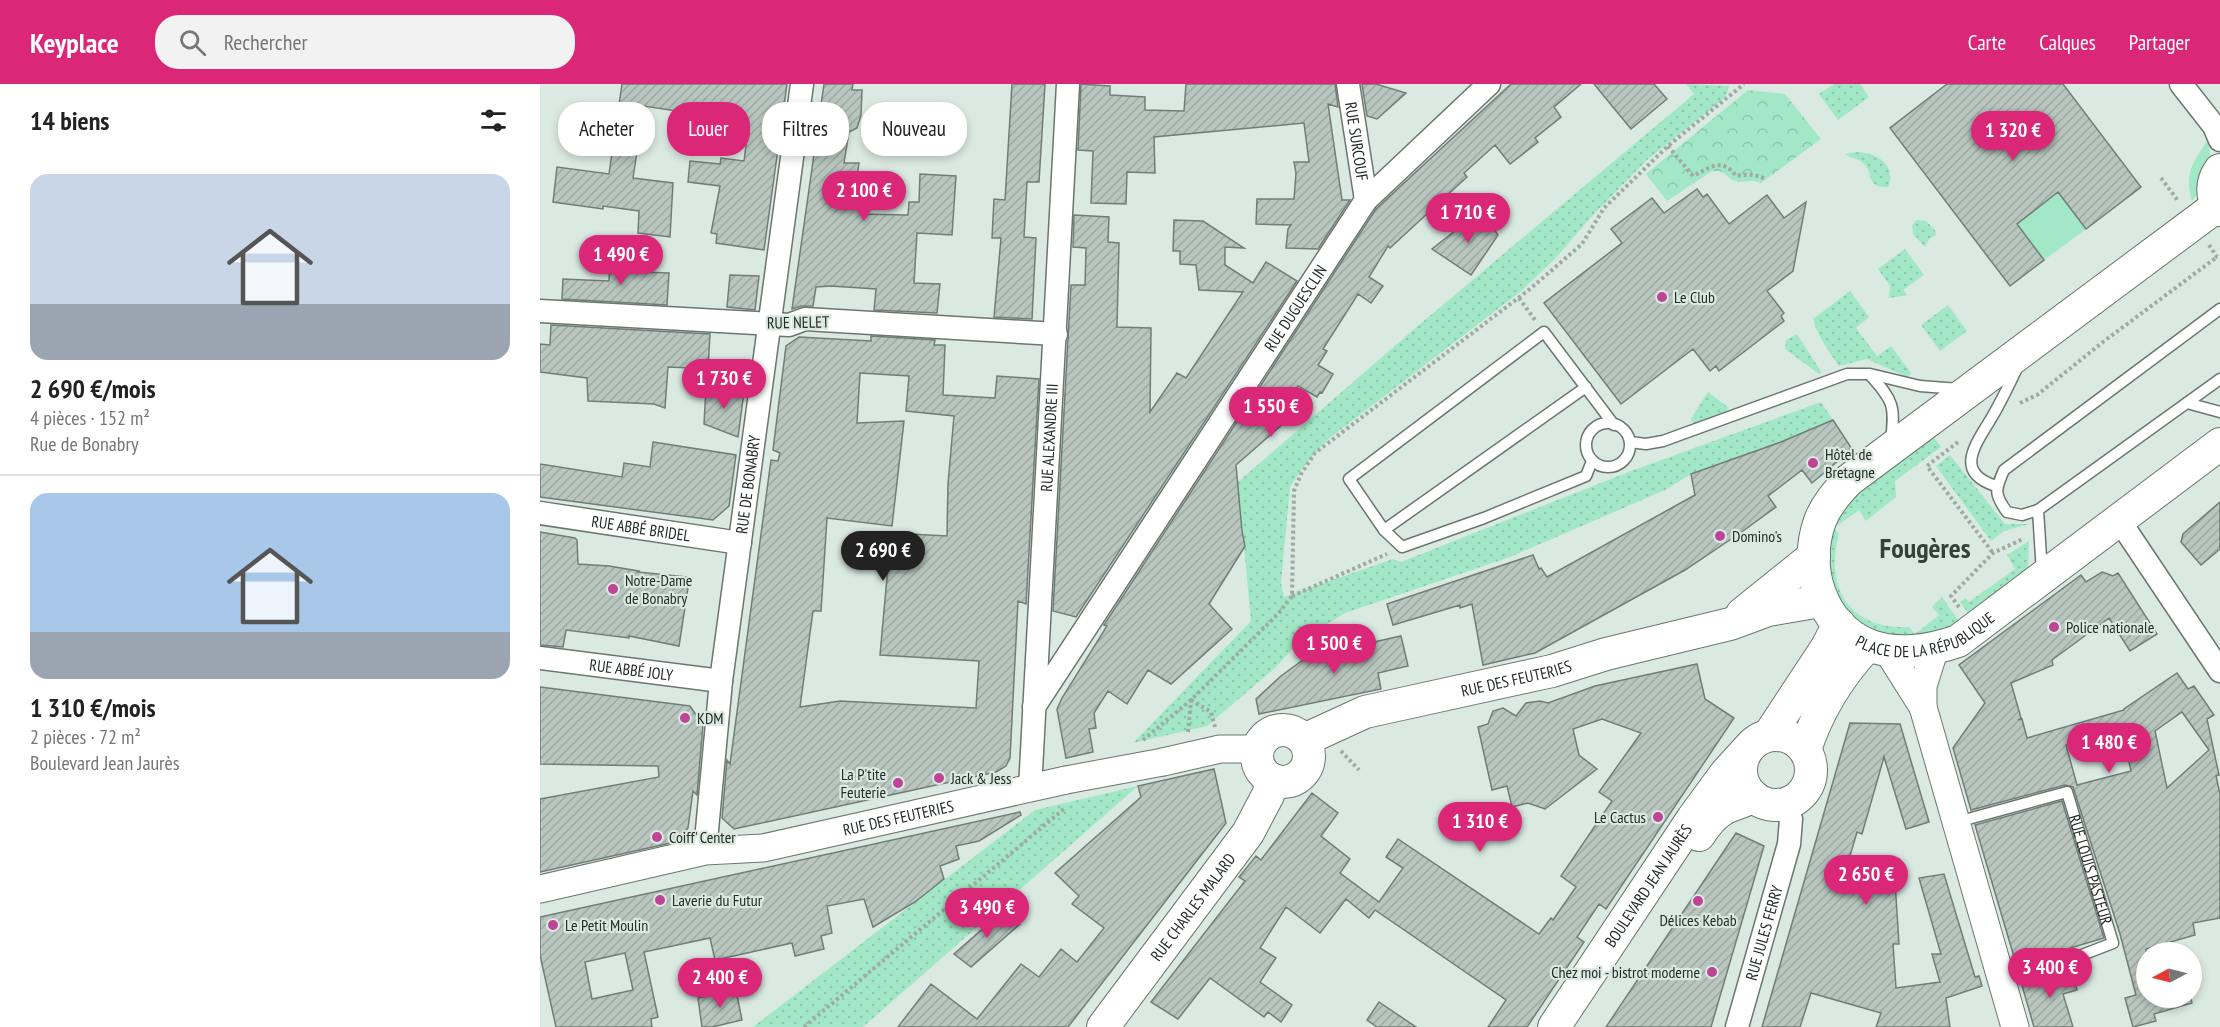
<!DOCTYPE html>
<html lang="fr">
<meta charset="utf-8">
<style>
body{margin:0;font-family:"PT Sans Narrow",sans-serif;background:#f2f2f2;color:#222;height:100vh;display:flex;flex-direction:column;font-size:22px;white-space:nowrap}
*{box-sizing:border-box;margin:0}
p{font-size:20px;color:#767676}
.icon{flex:none;width:33px;height:33px;fill:none;stroke:currentColor;stroke-width:2;stroke-linecap:round;stroke-linejoin:round}
.map{position:relative;flex:1;overflow:hidden}
.drawer{display:flex;flex-direction:column;background:#fff;width:540px}
.drawer>*{flex:none}
.banner{position:absolute;left:18px;top:18px;width:570px;height:54px;display:flex;gap:12px}
.needle{width:39px;rotate:263deg}
.tools{position:absolute;left:1596px;top:858px;display:grid;gap:12px}
.tools a{display:grid;place-items:center;width:66px;height:66px;border-radius:50%;background:#fff;box-shadow:0 3px 9px #0003;font-size:30px}
.price{position:absolute;translate:-50% -51px;padding:0 14px;border-radius:21px;background:#db2777;color:#fff;font-size:20px;line-height:39px;filter:drop-shadow(0 2px 3px #0008)}
.price::after{content:'';position:absolute;left:50%;top:36px;width:18px;height:14px;margin-left:-9px;background:inherit;clip-path:polygon(0 0,100% 0,50% 100%)}
.price.active{background:#222;color:#fff}
ul{padding:0;list-style:none}
li{display:grid;align-content:center;gap:12px;height:318px;padding:0 30px}
li+li{border-top:2px solid #e0e0e0}
li span{display:grid;place-items:center;height:186px;border-radius:18px;color:#555}
li>.icon{margin-inline-start:auto}
span .icon{width:108px;height:108px;fill:#fffc;stroke-width:1}
li b{font-size:26px}
h2{display:flex;justify-content:space-between;align-items:center;height:72px;padding:0 30px;font-size:26px}
.tag{padding:0 21px;border-radius:24px;background:#fff;box-shadow:0 3px 9px #0003;font-size:21px;line-height:54px}
.tag.active{background:#db2777;color:#fff}
header{display:flex;align-items:center;gap:36px;box-sizing:border-box;height:84px;padding:0 30px;background:#db2777;color:#fff}
header strong{font-size:28px}
nav{display:flex;gap:33px;margin-inline-start:auto;font-size:21px}
.search{width:420px;height:54px;background:#f2f2f2;display:flex;align-items:center;gap:15px;box-sizing:border-box;padding:0 21px;border-radius:24px;color:#767676;font-size:22px}
main{display:flex;flex:1;min-height:0}
.map>svg:first-child{display:block}
</style>
<header>
<strong>Keyplace</strong>
<div class="search"><svg class="icon" aria-label="search" viewBox="0 0 24 24"><circle cx="10" cy="10" r="6"/><path d="M15 15l6 6"/></svg>Rechercher</div>
<nav><a>Carte</a><a>Calques</a><a>Partager</a></nav>
</header>
<main>
<section class="drawer">
<h2>14 biens<svg class="icon" aria-label="filters" viewBox="0 0 24 24"><path d="M4 7h16M4 17h16"/><circle cx="9" cy="7" r="2"/><circle cx="15" cy="17" r="2"/></svg></h2>
<ul>
<li><span style="background:linear-gradient(#c9d6e8 70%,#9aa5b1 0)"><svg class="icon" aria-label="home" viewBox="0 0 24 24"><path d="M3 11l9-7 9 7M6 9v11h12V9"/></svg></span><div><b>2 690 €/mois</b><p>4 pièces · 152 m²</p><p>Rue de Bonabry</p></div></li>
<li><span style="background:linear-gradient(#a9c7e8 75%,#9aa5b1 0)"><svg class="icon" aria-label="home" viewBox="0 0 24 24"><path d="M3 11l9-7 9 7M6 9v11h12V9"/></svg></span><div><b>1 310 €/mois</b><p>2 pièces · 72 m²</p><p>Boulevard Jean Jaurès</p></div></li>
</ul>
</section>
<div class="map">
<svg width="1680" height="943" viewBox="0 0 1680 943">
<defs>
<pattern id="grass-dots" width="8" height="8" patternUnits="userSpaceOnUse" patternTransform="scale(1.5)"><rect width="8" height="8" fill="#a2e8c6"/><path d="M2 2h.1M6 6h.1" fill="none" stroke="#8bc7aa" stroke-width="1.8" stroke-linecap="round"/></pattern>
<pattern id="park-crowns" width="20" height="18" patternUnits="userSpaceOnUse" patternTransform="scale(1.5)"><rect width="20" height="18" fill="#a2e8c6"/><path d="M2 6a3 3 0 1 1 6 0M12 15a3 3 0 1 1 6 0" fill="none" stroke="#8bc7aa"/></pattern>
<pattern id="building-hatch" width="6" height="6" patternUnits="userSpaceOnUse" patternTransform="scale(1.5)"><rect width="6" height="6" fill="#b8c6bf"/><path d="M-1 1l2-2M0 6l6-6M5 7l2-2" fill="none" stroke="#9eaaa4"/></pattern>
</defs>
<rect width="100%" height="100%" fill="#dae9e1"/>
<path fill="url(#grass-dots)" d="M1146 0 1189 2 1187 9 1183 15 1107 76 1052 132 1015 175 980 208 787 356 762 384 750 403 741 499 744 513 853 475 861 478 1091 387 1281 318 1293 336 1241 358 1151 390 1125 406 970 473 805 529 760 557 735 584 667 642 593 659 711 537 698 398 879 241 1154 10Z
M1294 0H1320L1329 13 1298 36 1279 10Z
M1318 68C1337 69 1357 81 1348 103 1324 104 1335 88 1322 78 1317 74 1310 74 1305 70Z
M1377 136 1386 137 1395 146 1396 151 1390 154 1385 163 1373 150 1372 141Z
M1365 165 1384 191 1363 206 1368 211 1349 214 1350 202 1338 185Z
M1310 207 1329 233 1316 244 1337 272 1351 262 1371 289 1367 293 1327 275 1299 282C1288 266 1278 253 1273 235Z
M1408 221 1427 247 1400 267 1381 241Z
M1257 250 1282 289 1279 290 1245 265 1246 256Z
M1168 308 1189 324 1183 330 1154 340 1151 335Z
M1390 348 1401 363 1355 397 1356 413 1326 437 1319 426 1294 444 1299 450C1284 504 1310 546 1369 543L1375 550 1399 531 1392 523 1402 513 1421 540 1408 548 1348 555 1321 542 1299 522 1285 494 1292 433 1313 406Z
M1410 371 1465 440H1489L1464 447 1451 457 1396 382Z
M1489 457 1488 484 1483 495 1431 533 1420 518 1426 514 1429 518 1475 485 1467 471Z
M598 702 323 943H213L495 726Z"/>
<path fill="url(#park-crowns)" d="M1208 6 1245 10 1281 55 1221 99C1209 94 1203 100 1195 97 1185 93 1186 86 1172 87L1127 117 1106 90Z"/>
<path fill="#a2e8c6" d="M1667 57C1676 72 1663 106 1652 117 1644 90 1652 80 1667 57Z
M1518 108 1546 145 1504 176 1477 140Z"/>
<path fill="url(#building-hatch)" stroke="#717e77" stroke-width="1.5" fill-rule="evenodd" d="M82 0H247L224 166 176 159 177 150 171 149 180 102 148 98 150 77 180 80 181 74 204 77 209 38 104 22 93 94 133 99 130 153 98 149 99 127 63 122V125L13 118 17 83 69 90Z
M284 0H313L312 6H322L321 31 317 44 309 48 304 79H319L316 99H323L321 130 368 131 369 118H379L380 90 416 92 412 151 377 149 374 199 400 200 397 229 334 226 336 205 291 202 276 203 273 222H261L252 225Z
M472 0H505L499 98H487L484 153 496 154 492 235 454 233 461 154H452L454 115 465 116Z
M541 0 570 2V11L605 13V26L644 27 646 0H795L798 23 788 20 802 116H810L778 165 746 164 748 145 751 141 716 140 717 115H754L756 89 754 78H769L764 39 614 53 615 89 587 88 586 120 551 119 553 67 538 66Z
M822 0H836L866 9 837 35 827 32Z
M971 0H1041L1014 23 1021 33 995 54 998 58 970 80 955 61 924 89 927 93 850 164 848 162 829 193 843 202 831 219 818 210 783 265 787 267 778 281 793 290 782 309 780 308 777 313 758 302 756 305 754 304 734 332 743 340 696 381 702 447 705 462 669 520 692 545 631 600 608 586 587 620 568 607 554 629 556 644 549 645 553 668 526 674 517 625 522 614 567 542 564 541 836 125Z
M1054 0H1114L1127 15 1091 45Z
M1407 0H1523L1601 103 1546 145 1518 108 1477 140 1504 176 1470 202 1350 44Z
M1157 105 1163 113 1167 110 1189 140 1227 111 1244 134 1266 118 1253 187 1227 207 1244 229 1241 232 1244 237 1179 287 1176 282 1170 287 1153 265 1081 320 1004 219 1082 159 1071 145 1112 114 1124 129Z
M943 130 958 151 931 191 892 165 925 139 928 143Z
M534 131 569 133 568 158 579 159 577 243 611 244 610 328 637 289 646 294 703 208 659 206 656 181 640 180V167H633L634 136 663 137 704 164 685 163V181L713 199 726 178 757 197 536 533 513 527 531 201H545L546 164 533 163Z
M70 175 102 177V188L129 189 127 221 22 215 23 195 69 197Z
M190 191 219 192 215 226 187 223Z
M11 241 170 250 168 285 128 283 125 324 114 320 48 317 47 294 0 288V260L10 261Z
M331 252 395 256 394 261H405L403 311 455 314 457 292 499 295 486 520 478 517 470 674 466 682 456 688 194 745 182 734 187 676 190 680 231 376 238 377 240 369 233 366 246 262 259 253 331 257ZM320 289 369 292 366 327 414 332 408 400 407 452 351 449 340 571 439 577 436 624 300 617 260 623 273 527H281L287 434 352 442 364 337 317 339Z
M166 304 204 308 198 353 164 340Z
M1293 336 1312 365 1272 399 1262 386 1228 412 1236 423 1203 447 1145 486 995 569 943 581 932 520 920 524V521L853 541 847 520 993 471 999 485 1001 484 1007 493 1155 411 1151 390 1241 358Z
M113 358 196 371 189 422 173 436 0 413V380L82 393 84 379 110 383Z
M1680 418V465L1661 481 1641 458 1643 450Z
M0 448 35 454 37 456 38 480 69 482 99 487 98 488 147 493 149 497 139 562 89 552V554L26 546 23 563 0 561Z
M1562 488 1573 492 1578 489 1617 550 1590 567 1569 534 1512 576 1513 581 1471 599 1481 634 1478 636 1482 635 1487 654 1584 626V625L1637 589 1648 605 1654 602 1674 631 1667 635 1679 691 1676 692 1680 710V834L1653 839 1655 851 1606 865V914H1651L1652 919 1614 930 1616 937 1593 943 1585 914 1596 911 1580 850 1533 703 1525 701 1431 726 1413 664 1445 619 1419 581 1541 491 1546 498ZM1642 628 1669 666 1627 704 1615 647ZM1582 646 1591 687 1537 701 1526 661Z
M861 552 868 582 838 589 841 605 719 630 716 615 741 592 767 573Z
M1157 580 1165 615 1194 634 1066 825 1059 820 1037 853 1044 858 987 943H948L966 916 835 826 829 834 806 815 780 849 746 823 720 864 736 874 720 898 752 921 741 938 728 928 724 933 670 894 638 935 611 918 705 797 699 793 716 772 721 776 772 709 798 729 781 752 810 775 800 789 839 818 863 784 846 773 858 755 999 850 1011 834 1013 836 1036 803 1021 792 1072 717 1059 708 1101 649 1062 635 1033 645 1039 671 1057 685 1005 725 988 719 972 723 967 702 952 706 938 643 948 640 953 627 963 624 976 632 986 619 1000 617 1008 619 1055 602Z
M0 603 150 622 163 641 157 711 153 707 148 744 135 758 0 788V715L119 693 118 682 0 680Z
M1310 639 1360 640 1389 738 1366 745 1344 673 1322 750 1317 748 1300 806 1355 797 1359 860H1353L1356 904 1400 898 1392 870H1401L1379 794 1404 790 1435 893 1439 892 1442 902 1406 914 1410 943H1336L1341 929 1271 909 1260 943H1222Z
M674 685 686 739 528 943H358L391 900 437 935 481 880 499 893 521 865 537 878 564 844 532 820 539 812 515 789 601 713 598 702Z
M1522 717 1564 854 1527 865 1528 868 1514 874 1477 883 1435 741Z
M480 728 481 731 439 757 416 762 419 775 400 782 404 795 375 818 333 843 324 815 287 822 292 849 281 852 284 865 255 872 252 859 175 876 170 854 104 868 118 933 111 935 112 943H16L0 871V833ZM85 869 93 906 52 915 45 878Z
M1196 749 1224 762 1171 943H1066Z
M463 827 480 840 431 883 414 870Z
M1531 883 1537 906 1523 910 1533 943H1494L1481 898Z
M196 906 202 936 172 943H162L158 914Z
M839 918 876 943H837L827 936Z"/>
<g fill="none" stroke-linecap="round" stroke-linejoin="round">
<g stroke="#6a7770" stroke-width="13">
<g id="service">
<path d="M1680 225 1464 386C1455 406 1454 410 1467 428L1482 431 1498 426 1680 295"/>
<path d="M1330 291C1354 317 1355 322 1351 357"/>
<path d="M1647 319 1680 328"/>
<circle cx="1068" cy="361" r="22"/>
<path d="M1090 358 1106 360 1123 357 1307 290H1330L1380 302 1419 305"/>
<path d="M1052 377 1046 392 944 434 862 463 844 446 809 395 1004 248 1074 341"/>
<path d="M1456 402C1412 388 1437 359 1452 333 1462 316 1470 299 1478 282"/>
<path d="M1498 426 1502 489"/>
<path d="M844 446 1046 303"/>
<path id="s1" d="M1417 738 1527 708 1573 859 1516 881 1461 895"/>
</g>
</g>
<g stroke="#6a7770" stroke-width="25">
<g id="minor">
<path id="s2" d="M808 0 826 116"/>
<path d="M1641 0 1674 42 1680 56"/>
<path d="M0 227 249 241 265 235 516 250"/>
<path id="s3" d="M0 429 200 459"/>
<path d="M1579 436 1680 587"/>
<path id="s4" d="M0 574 181 597"/>
<path id="s5" d="M494 623 826 116 949 0"/>
<path id="s6" d="M490 705 528 0"/>
<path id="s7" d="M165 767 181 597 262 0"/>
<path id="s8" d="M1197 943 1249 760 1251 735 1246 720"/>
</g>
</g>
<g stroke="#6a7770" stroke-width="29">
<g id="tertiary">
<path d="M1395 564 1383 602V623L1475 943"/>
<path d="M1347 566 1383 623"/>
<path d="M623 678 680 665H718"/>
<path id="s9" d="M0 805 165 767 223 764 526 696"/>
</g>
</g>
<g stroke="#6a7770" stroke-width="34">
<g id="secondary">
<path d="M1680 86C1671 98 1671 113 1680 126"/>
<path id="s10" d="M1677 122 1309 396C1297 408 1286 421 1280 437 1263 483 1280 541 1328 561 1356 572 1390 567 1418 557L1680 360"/>
<path d="M1202 530 1274 472"/>
<circle cx="743" cy="672" r="26"/>
<path d="M1229 651 1287 563 1299 540"/>
<circle cx="1236" cy="686" r="35"/>
<path id="s11" d="M764 656 825 628 1012 587 1066 570 1190 540 1228 526 1281 517"/>
<path d="M1265 666C1278 625 1299 592 1328 561"/>
<path d="M1159 751C1165 742 1172 732 1182 726 1191 720 1203 719 1213 712"/>
<path id="s12" d="M563 943 708 749 728 711 733 696"/>
<path id="s13" d="M1014 943 1153 734 1186 689 1207 666"/>
</g>
</g>
<path stroke="#9eaaa3" stroke-width="4" stroke-dasharray="3 3" stroke-linecap="butt" d="M1128 62 1153 92C1171 83 1182 73 1196 92 1208 90 1215 90 1226 95
M1621 94 1639 118
M1669 161 1677 173H1680
M979 214 995 236
M1480 319 1497 311 1563 258 1677 173
M1418 358 1387 382 1453 469
M752 512 847 470
M1419 523 1411 512 1453 469 1483 455
M651 616 671 628 675 643
M648 648 651 617
M603 656 651 616 738 530 752 512 754 407 761 390 775 369 990 205 1042 160 1064 124 1128 62 1204 0
M801 667 819 686
M264 943 525 724"/>
<use href="#service" stroke="#fff" stroke-width="10"/>
<use href="#minor" stroke="#fff" stroke-width="22"/>
<use href="#tertiary" stroke="#fff" stroke-width="27"/>
<use href="#secondary" stroke="#fff" stroke-width="32"/>
<g stroke="#6a7770" stroke-width="29" stroke-linecap="butt">
<path id="tertiary-bridge" d="M526 696 623 678"/>
</g>
<use href="#tertiary-bridge" stroke="#fff" stroke-width="27"/>
</g>
<g fill="#be4496" stroke="#dae9e1" stroke-width="2">
<circle cx="1122" cy="213" r="6"/>
<circle cx="1273" cy="379" r="6"/>
<circle cx="1180" cy="452" r="6"/>
<circle cx="73" cy="505" r="6"/>
<circle cx="1514" cy="543" r="6"/>
<circle cx="145" cy="634" r="6"/>
<circle cx="399" cy="694" r="6"/>
<circle cx="358" cy="699" r="6"/>
<circle cx="1118" cy="733" r="6"/>
<circle cx="117" cy="753" r="6"/>
<circle cx="120" cy="816" r="6"/>
<circle cx="1158" cy="817" r="6"/>
<circle cx="13" cy="841" r="6"/>
<circle cx="1172" cy="888" r="6"/>
</g>
<g text-anchor="middle" stroke-width="4.5" stroke-linejoin="round" paint-order="stroke">
<g font-size="16" fill="#252b28" stroke="#dae9e1">
<text dy="6" stroke="none"><textPath href="#s2" startOffset="58">RUE SURCOUF</textPath></text>
<text dy="6" stroke="none"><textPath href="#s5" startOffset="477">RUE DUGUESCLIN</textPath></text>
<text transform="translate(258 238) rotate(-1)" y="6">RUE NELET</text>
<text dy="6" stroke="none"><textPath href="#s6" startOffset="352">RUE ALEXANDRE III</textPath></text>
<text dy="6" stroke="none"><textPath href="#s7" startOffset="369">RUE DE BONABRY</textPath></text>
<text dy="6" stroke="none"><textPath href="#s3" startOffset="102">RUE ABBÉ BRIDEL</textPath></text>
<text dy="6" stroke="none"><textPath href="#s10" startOffset="717">PLACE DE LA RÉPUBLIQUE</textPath></text>
<text dy="6" stroke="none"><textPath href="#s4" startOffset="92">RUE ABBÉ JOLY</textPath></text>
<text dy="6" stroke="none"><textPath href="#s11" startOffset="222">RUE DES FEUTERIES</textPath></text>
<text dy="6" stroke="none"><textPath href="#s9" startOffset="366">RUE DES FEUTERIES</textPath></text>
<text dy="6" stroke="none"><textPath href="#s1" startOffset="195">RUE LOUIS PASTEUR</textPath></text>
<text dy="6" stroke="none"><textPath href="#s13" startOffset="170">BOULEVARD JEAN JAURÈS</textPath></text>
<text dy="6" stroke="none"><textPath href="#s12" startOffset="150">RUE CHARLES MALARD</textPath></text>
<text dy="6" stroke="none"><textPath href="#s8" startOffset="98">RUE JULES FERRY</textPath></text>
</g>
<g font-size="16" fill="#252b28" stroke="#dae9e1" text-anchor="start">
<text x="1134" y="219">Le Club</text>
<text x="1285" y="376">Hôtel de<tspan x="1285" dy="18">Bretagne</tspan></text>
<text x="1192" y="458">Domino's</text>
<text x="85" y="502">Notre-Dame<tspan x="85" dy="18">de Bonabry</tspan></text>
<text x="1526" y="549">Police nationale</text>
<text x="157" y="640">KDM</text>
<text x="346" y="696" text-anchor="end">La P'tite<tspan x="346" dy="18">Feuterie</tspan></text>
<text x="411" y="700">Jack &amp; Jess</text>
<text x="1106" y="739" text-anchor="end">Le Cactus</text>
<text x="129" y="759">Coiff' Center</text>
<text x="132" y="822">Laverie du Futur</text>
<text x="1158" y="842" text-anchor="middle">Délices Kebab</text>
<text x="25" y="847">Le Petit Moulin</text>
<text x="1160" y="894" text-anchor="end">Chez moi - bistrot moderne</text>
</g>
<g font-size="28" font-weight="bold" fill="#34403a" stroke="#dae9e1">
<text x="1385" y="474">Fougères</text>
</g>
</g>
</svg>
<div class="tools">
<a><svg class="needle" viewBox="-14 -14 28 28"><path d="M0-13l5 13h-10z" fill="#e53935"/><path d="M0 13l5-13h-10z" fill="#767676"/></svg></a>
</div>
<b class="price" style="left:1473px;top:78px">1 320 €</b>
<b class="price" style="left:324px;top:138px">2 100 €</b>
<b class="price" style="left:928px;top:160px">1 710 €</b>
<b class="price" style="left:81px;top:202px">1 490 €</b>
<b class="price" style="left:184px;top:326px">1 730 €</b>
<b class="price" style="left:731px;top:354px">1 550 €</b>
<b class="price active" style="left:343px;top:498px">2 690 €</b>
<b class="price" style="left:794px;top:591px">1 500 €</b>
<b class="price" style="left:1569px;top:690px">1 480 €</b>
<b class="price" style="left:940px;top:769px">1 310 €</b>
<b class="price" style="left:1326px;top:822px">2 650 €</b>
<b class="price" style="left:447px;top:855px">3 490 €</b>
<b class="price" style="left:1510px;top:915px">3 400 €</b>
<b class="price" style="left:180px;top:925px">2 400 €</b>
<div class="banner">
<a class="tag">Acheter</a>
<a class="tag active">Louer</a>
<a class="tag">Filtres</a>
<a class="tag">Nouveau</a>
</div>
</div>
</main>
